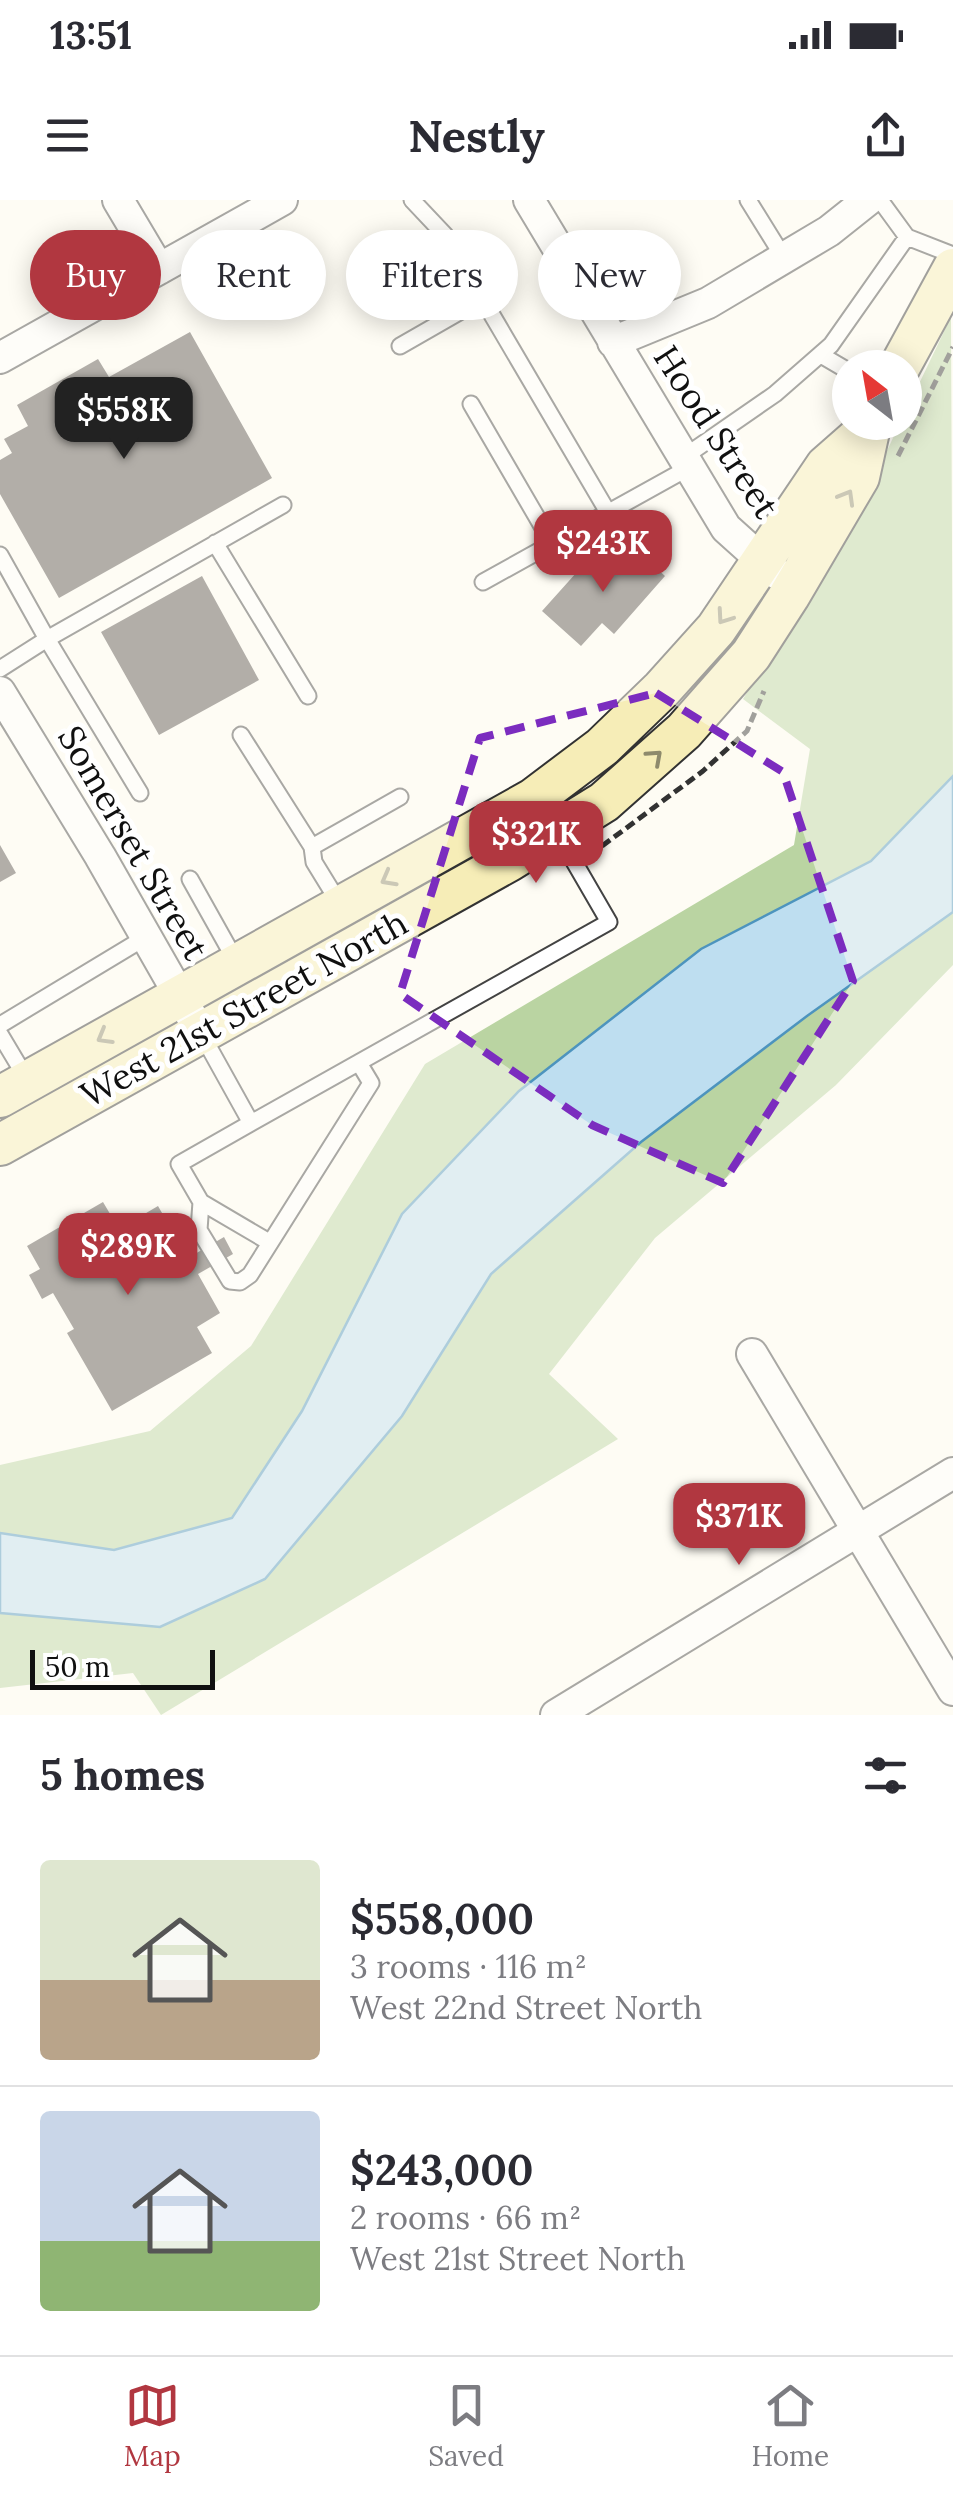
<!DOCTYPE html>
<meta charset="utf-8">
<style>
body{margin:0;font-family:Lora,serif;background:#f7f7f7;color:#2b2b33;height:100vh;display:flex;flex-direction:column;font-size:38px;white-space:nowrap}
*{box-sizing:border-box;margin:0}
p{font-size:32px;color:#7c7c81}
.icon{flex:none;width:55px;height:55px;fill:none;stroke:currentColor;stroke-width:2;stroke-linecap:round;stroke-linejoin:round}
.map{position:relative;height:1515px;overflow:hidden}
.details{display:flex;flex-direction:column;background:#fff;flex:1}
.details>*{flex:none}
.top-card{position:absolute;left:30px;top:30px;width:895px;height:90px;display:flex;gap:20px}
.needle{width:65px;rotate:329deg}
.tools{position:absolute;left:832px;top:150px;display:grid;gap:20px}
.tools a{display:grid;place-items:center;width:90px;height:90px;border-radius:50%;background:#fff;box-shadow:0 5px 25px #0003;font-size:50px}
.scale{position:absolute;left:30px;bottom:25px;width:185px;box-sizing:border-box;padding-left:10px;border:5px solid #101010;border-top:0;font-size:28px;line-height:35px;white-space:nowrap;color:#101010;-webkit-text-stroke:8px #fff;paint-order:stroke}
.price{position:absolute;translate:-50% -85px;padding:0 22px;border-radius:20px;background:#b13740;color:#fff;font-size:32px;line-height:65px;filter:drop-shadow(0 2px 5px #0008)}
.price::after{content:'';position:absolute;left:50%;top:60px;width:30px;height:22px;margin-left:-15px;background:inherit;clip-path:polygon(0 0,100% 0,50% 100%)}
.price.on{background:#222;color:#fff}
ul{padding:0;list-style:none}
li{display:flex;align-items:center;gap:30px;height:250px;padding:0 40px}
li+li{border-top:2px solid #e1e1e2}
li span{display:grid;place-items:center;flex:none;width:280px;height:200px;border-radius:10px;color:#555}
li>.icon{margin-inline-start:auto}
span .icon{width:120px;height:120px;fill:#fffc;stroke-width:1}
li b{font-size:42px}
h2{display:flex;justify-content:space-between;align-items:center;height:120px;padding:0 40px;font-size:42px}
.pill{padding:0 35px;border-radius:45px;background:#fff;box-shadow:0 5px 25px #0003;font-size:35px;line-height:90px}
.pill.on{background:#b13740;color:#fff}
.status{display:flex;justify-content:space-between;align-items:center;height:70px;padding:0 50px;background:#fff;direction:ltr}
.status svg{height:28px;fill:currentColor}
header{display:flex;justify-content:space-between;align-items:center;height:130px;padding:0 40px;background:#fff;font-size:45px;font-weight:800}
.tab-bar{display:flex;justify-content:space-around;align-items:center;height:140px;border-top:2px solid #e1e1e2;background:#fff;font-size:28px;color:#7c7c81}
.tab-bar a{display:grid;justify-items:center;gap:5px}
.tab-bar .on{color:#b13740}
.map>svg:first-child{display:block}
</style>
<div class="status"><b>13:51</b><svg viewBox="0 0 49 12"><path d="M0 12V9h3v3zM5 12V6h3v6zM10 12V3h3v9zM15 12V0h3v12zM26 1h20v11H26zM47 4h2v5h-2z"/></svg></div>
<header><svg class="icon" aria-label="menu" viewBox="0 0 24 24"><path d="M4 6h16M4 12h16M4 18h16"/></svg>Nestly<svg class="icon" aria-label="share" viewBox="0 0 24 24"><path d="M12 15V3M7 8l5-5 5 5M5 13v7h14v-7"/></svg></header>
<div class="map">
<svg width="953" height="1515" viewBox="0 0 953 1515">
<rect width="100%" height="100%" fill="#fefcf4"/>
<path fill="#bad4a2" d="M951 117 953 576 871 661 701 749 519 891 402 1014 302 1211 232 1318 114 1350 0 1333V1265L150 1231 251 1146 425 864 794 645 810 549 743 499 868 291 900 223 905 222V213Z
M953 712V765L836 885 655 1038 549 1174 618 1239 161 1515 133 1473 0 1488V1413L160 1427 265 1379 402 1216 491 1074 641 942 807 816Z"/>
<path fill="#bedef0" stroke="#4d94be" stroke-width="2.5" d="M953 576V712L807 816 641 942 491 1074 402 1216 265 1379 160 1427 0 1413V1333L114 1350 232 1318 302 1211 402 1014 519 891 701 749 871 661Z"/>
<path fill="#57514d" d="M190 132 272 278 59 398 0 294V260L12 253 4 239 28 226 17 205 98 159 109 177Z
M632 346 665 376 614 434 602 423 581 446 542 411 594 353 611 369Z
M202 376 259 480 159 535 101 432Z
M0 645 16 673 0 682Z
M103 1002 119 1029 158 1006 188 1058 224 1037 233 1054 198 1074 220 1113 197 1127 212 1153 112 1211 67 1133 74 1129 53 1093 42 1099 29 1075 40 1069 27 1046Z"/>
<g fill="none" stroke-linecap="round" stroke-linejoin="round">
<g stroke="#434343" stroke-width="19">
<path id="lane" d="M412 0 445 35 609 314
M748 0 784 58
M880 0 907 37 953 55
M400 146 482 99
M821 155 850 172
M471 204 553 345
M684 257 775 194 831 145 907 37
M215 343 308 496
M0 355 47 439 0 469
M483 382 690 267
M241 535 312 647
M140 593 47 439 283 305
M190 679 237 763
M341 706 314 662 312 647 400 597
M0 825 146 737
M201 833 251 923 609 722 558 634
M0 834 28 881
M251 923 179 964 201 1002 269 1042
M201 1002 199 1030 230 1081 240 1082 250 1075 371 883 359 863"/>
</g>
<g stroke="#434343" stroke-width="34">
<path id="street" d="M118 0 159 69
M529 0 726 328 776 373
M613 142 708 103 829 31 868 0
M0 158 282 0
M0 492 100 656 201 833
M752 1154 953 1490
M556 1515 953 1273"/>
</g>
<g stroke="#323232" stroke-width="44">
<path id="secondary" d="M899 168 953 69
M0 897 533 599 602 547 662 489 716 429 826 266 867 230
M0 945 509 661 604 602 684 531 751 455 789 396 859 277 871 222"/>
</g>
<path stroke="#323232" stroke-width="5" stroke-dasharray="10 5" stroke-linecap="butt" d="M898 256 953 147
M590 655 703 571 747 531 764 491"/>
<use href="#lane" stroke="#fff" stroke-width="15"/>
<use href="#street" stroke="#fff" stroke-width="30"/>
<use href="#secondary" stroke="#f6edb7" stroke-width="40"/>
</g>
<defs><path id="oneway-chevron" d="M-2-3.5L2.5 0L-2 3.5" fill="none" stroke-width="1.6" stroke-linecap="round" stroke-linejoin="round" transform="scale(2.5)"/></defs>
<g stroke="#8e8a6c">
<use href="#oneway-chevron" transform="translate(847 297) rotate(-60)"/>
<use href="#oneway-chevron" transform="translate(724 417) rotate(125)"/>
<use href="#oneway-chevron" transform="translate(655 557) rotate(-42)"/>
<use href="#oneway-chevron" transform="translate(388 679) rotate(151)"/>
<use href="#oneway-chevron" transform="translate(104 837) rotate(150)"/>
</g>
<path d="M0 0H953V1515H0ZM656 493 783 572 853 781 723 983 592 925 400 794 480 538Z" fill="#fefcf4" fill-opacity=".55" fill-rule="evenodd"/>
<path fill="none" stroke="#7b2cbf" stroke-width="8" stroke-dasharray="20 12" stroke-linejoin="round" d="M656 493 783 572 853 781 723 983 592 925 400 794 480 538Z"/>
<g text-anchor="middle" stroke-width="10" stroke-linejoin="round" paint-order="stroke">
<g font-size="35" fill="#101010" stroke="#fff">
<text transform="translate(716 232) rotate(57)" y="12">Hood Street</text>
<text transform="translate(133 643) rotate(60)" y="12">Somerset Street</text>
<text transform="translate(244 809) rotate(-29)" y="12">West 21st Street North</text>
</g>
</g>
</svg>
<div class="tools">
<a><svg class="needle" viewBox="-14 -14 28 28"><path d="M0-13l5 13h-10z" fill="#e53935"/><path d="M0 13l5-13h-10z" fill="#7c7c81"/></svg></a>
</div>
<div class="scale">50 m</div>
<b class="price on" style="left:124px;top:262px">$558K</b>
<b class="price" style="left:603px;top:395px">$243K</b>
<b class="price" style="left:536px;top:686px">$321K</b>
<b class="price" style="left:128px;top:1098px">$289K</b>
<b class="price" style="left:739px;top:1368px">$371K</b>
<div class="top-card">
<a class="pill on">Buy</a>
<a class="pill">Rent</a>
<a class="pill">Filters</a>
<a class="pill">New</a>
</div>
</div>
<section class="details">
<h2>5 homes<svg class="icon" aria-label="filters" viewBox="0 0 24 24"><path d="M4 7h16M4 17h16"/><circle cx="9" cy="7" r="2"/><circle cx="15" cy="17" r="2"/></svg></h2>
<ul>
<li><span style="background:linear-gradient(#dfe7d0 60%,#b9a48a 0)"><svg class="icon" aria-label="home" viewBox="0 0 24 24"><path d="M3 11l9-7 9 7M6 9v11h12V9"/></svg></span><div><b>$558,000</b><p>3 rooms · 116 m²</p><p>West 22nd Street North</p></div></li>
<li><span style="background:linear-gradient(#c9d6e8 65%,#8fb573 0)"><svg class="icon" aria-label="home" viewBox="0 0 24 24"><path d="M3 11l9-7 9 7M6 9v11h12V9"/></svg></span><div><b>$243,000</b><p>2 rooms · 66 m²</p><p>West 21st Street North</p></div></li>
</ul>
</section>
<nav class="tab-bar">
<a class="on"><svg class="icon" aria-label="map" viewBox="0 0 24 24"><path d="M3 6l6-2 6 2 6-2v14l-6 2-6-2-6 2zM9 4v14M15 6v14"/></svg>Map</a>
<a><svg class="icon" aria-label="saved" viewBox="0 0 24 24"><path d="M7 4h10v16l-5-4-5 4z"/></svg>Saved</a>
<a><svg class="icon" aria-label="home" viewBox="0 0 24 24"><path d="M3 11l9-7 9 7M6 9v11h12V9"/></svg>Home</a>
</nav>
